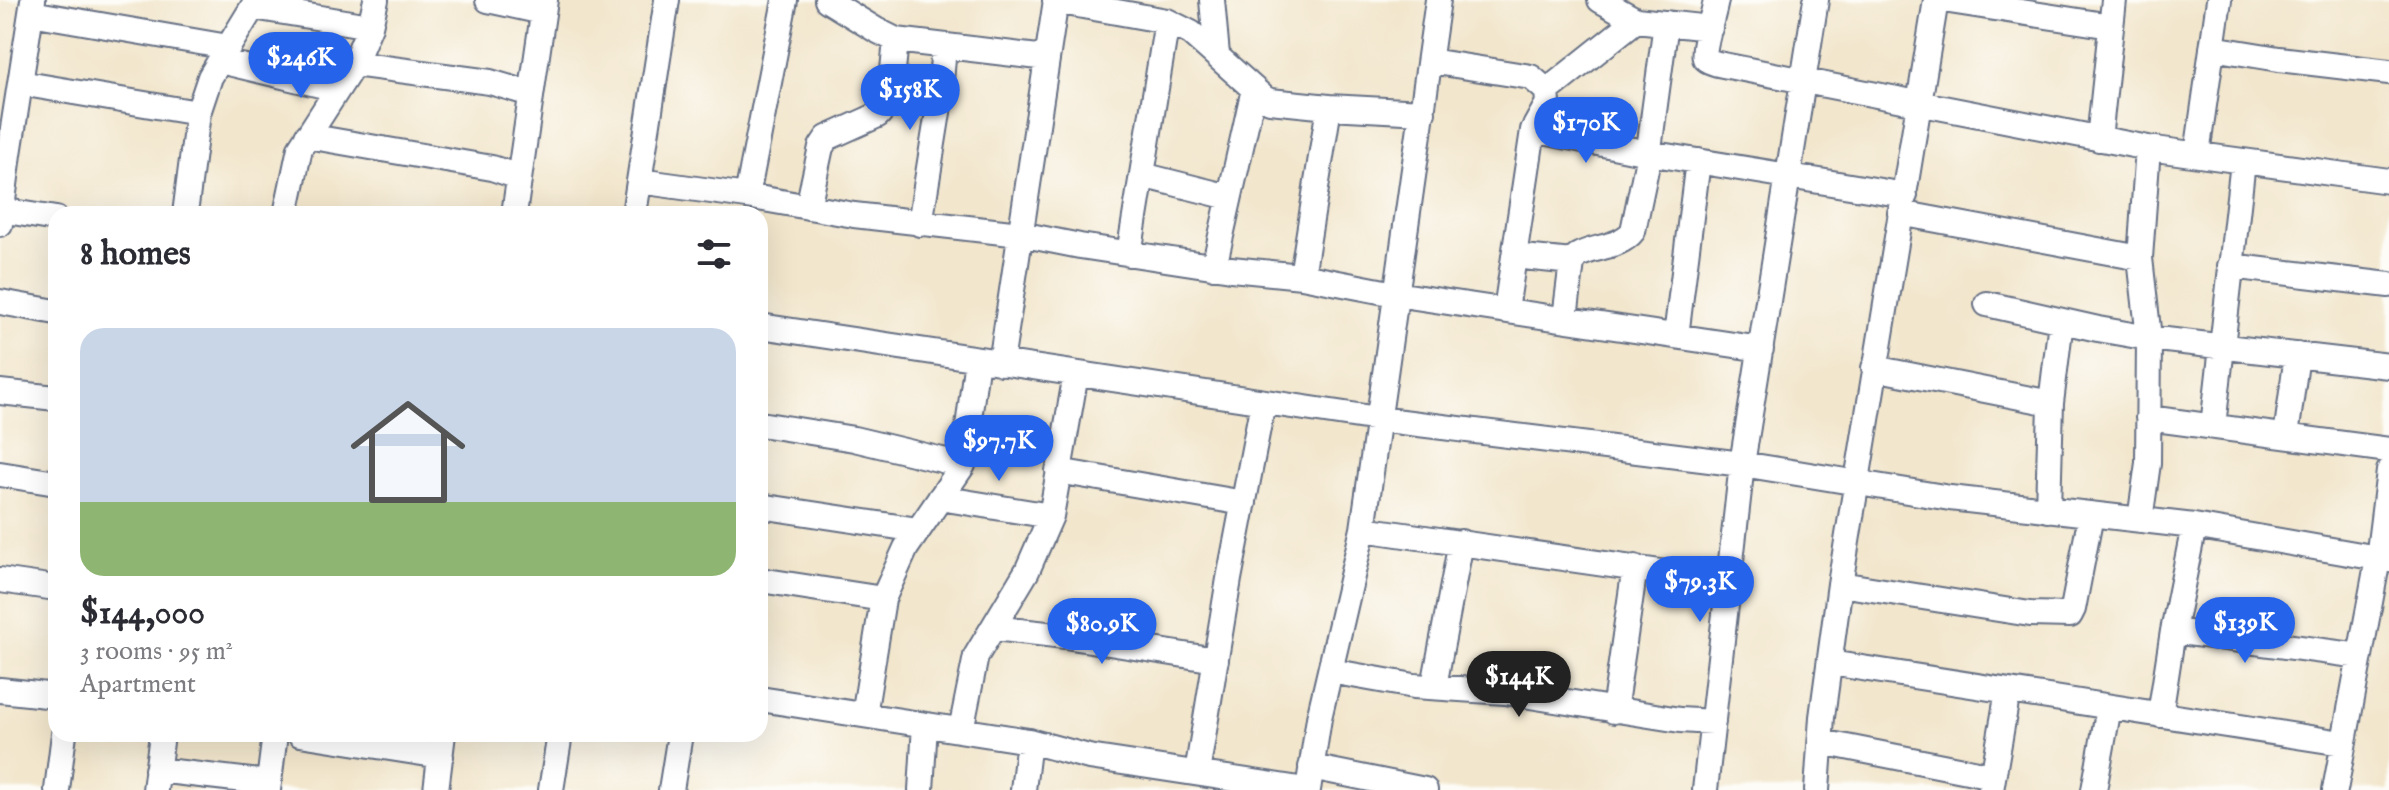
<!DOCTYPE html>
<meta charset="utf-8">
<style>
body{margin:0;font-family:"IM FELL English",serif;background:#f2f2f3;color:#2b2b33;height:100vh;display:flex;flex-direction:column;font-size:30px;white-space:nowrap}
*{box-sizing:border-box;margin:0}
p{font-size:26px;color:#7c7c81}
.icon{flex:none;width:44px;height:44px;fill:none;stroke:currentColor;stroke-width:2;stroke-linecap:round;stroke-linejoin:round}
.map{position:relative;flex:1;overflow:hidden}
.panel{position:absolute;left:48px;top:206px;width:720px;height:536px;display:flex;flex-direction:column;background:#fff;border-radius:24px;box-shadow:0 8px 32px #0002}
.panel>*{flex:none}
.price{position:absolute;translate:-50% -68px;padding:0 18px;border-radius:28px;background:#2563eb;color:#fff;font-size:26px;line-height:52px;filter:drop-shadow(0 2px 4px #0008)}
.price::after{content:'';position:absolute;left:50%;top:48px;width:24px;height:18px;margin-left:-12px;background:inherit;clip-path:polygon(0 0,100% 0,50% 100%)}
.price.active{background:#222;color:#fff}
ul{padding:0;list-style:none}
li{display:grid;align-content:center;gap:16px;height:424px;padding:0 32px}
li span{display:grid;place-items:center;height:248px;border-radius:24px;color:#555}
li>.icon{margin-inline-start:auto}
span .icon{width:144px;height:144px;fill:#fffc;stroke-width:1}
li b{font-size:34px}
h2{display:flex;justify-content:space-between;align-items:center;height:96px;padding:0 32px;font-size:34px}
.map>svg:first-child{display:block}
</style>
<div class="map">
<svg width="2389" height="790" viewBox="0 0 2389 790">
<rect width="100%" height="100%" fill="#fdfcf7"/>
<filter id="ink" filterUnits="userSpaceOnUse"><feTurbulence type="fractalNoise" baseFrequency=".0125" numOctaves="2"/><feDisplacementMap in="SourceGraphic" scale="16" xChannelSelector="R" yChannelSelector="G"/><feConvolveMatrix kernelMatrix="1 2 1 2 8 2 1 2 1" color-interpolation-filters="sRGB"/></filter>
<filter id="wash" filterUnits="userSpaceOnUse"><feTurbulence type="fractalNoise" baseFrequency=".006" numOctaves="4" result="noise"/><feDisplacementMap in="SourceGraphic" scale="32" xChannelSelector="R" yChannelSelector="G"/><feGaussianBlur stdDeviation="1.8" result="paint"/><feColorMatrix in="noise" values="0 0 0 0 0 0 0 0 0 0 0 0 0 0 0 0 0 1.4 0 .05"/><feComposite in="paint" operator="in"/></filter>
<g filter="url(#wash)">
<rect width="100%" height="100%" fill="#f2e6cc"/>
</g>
<g filter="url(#ink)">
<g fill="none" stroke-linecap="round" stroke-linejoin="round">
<g stroke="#666f84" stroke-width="28">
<path id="minor" d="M488 0 543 12
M827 0 876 30 896 40 1047 58
M1212 0 1217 55
M1600 0 1636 20 1710 28
M1716 0C1715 10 1701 52 1705 58 1708 62 1718 64 1723 65L2148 148 2389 181
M1943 0 2111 26
M1055 1 1167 21 1191 33 1264 98 1270 101 1329 107 1423 112
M253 7 370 26
M31 13 228 47
M2212 48 2279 59 2389 72
M220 61 337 89
M1430 61 1531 77 1547 91 1548 103 1533 130 1506 310
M354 64 490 82 531 94
M20 83 198 113
M1547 91 1636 20
M1533 130 1648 153 1905 195
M307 136 492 168 519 177
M2099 139 2114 0
M2197 154 2219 0
M1142 175 1229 197
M639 181 747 196 854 215 1020 234 1080 246 1231 269 1302 276 1395 294 1761 349
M747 196 785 0
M808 207 821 147 827 138 878 115 884 108 892 80 896 40
M0 210 56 219
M1900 213 2140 258
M185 214 198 113 210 77 257 0
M286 214 300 148 354 64 370 26 376 0
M514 214 545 0
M634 214 667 0
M0 224 9 154 33 0
M920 224 939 106 944 46
M1129 254 1167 21
M1514 256 1572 262
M2230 266 2389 285
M1214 267 1254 89
M1302 276 1329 107
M0 302 56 312
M1987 304 2098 329 2149 338 2389 366
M1565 318 1572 262 1577 256C1594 246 1620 248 1633 231L1647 164 1666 23
M760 326 1378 419 1742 464 1950 498 2194 526 2389 560
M1676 336 1698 161
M1001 363 1056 0
M1874 368 2051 403
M0 392 56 398
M2148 418 2389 450
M760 424 854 439 963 465
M2213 426 2243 162
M2286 436 2297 355
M1058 471 1244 503
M0 474 56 483
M940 498 1051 516
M760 506 918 530
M2048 510 2051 403 2061 321
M2140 520 2148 463 2149 338 2140 258 2148 148
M1363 529 1729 582
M0 580 56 588
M760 580 883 599
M1840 584 2030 614 2070 615 2073 609 2091 515
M993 628 1065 636 1216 660
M2173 631 2194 526
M1830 663 2342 743
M1330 671 1414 686 1505 692 1680 720 1713 722
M1434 686 1461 542
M0 690 56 696
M760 699 1029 741 1089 757 1306 790
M1614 711 1635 567
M864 715 883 599 906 548 963 465 977 359
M2160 715 2173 631 2360 656
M961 730 976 656 1027 571 1051 516 1076 374
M300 734 441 756
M1821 742 1993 776
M1311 767 1425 790
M157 770 269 783
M1197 773 1229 579 1263 402
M57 790 64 734
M155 790 162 734
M268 790 275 734
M436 790 443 734
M551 790 560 734
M671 790 680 734
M921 790 925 725
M1023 790 1029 741
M1308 790 1319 718 1363 529 1438 0
M1705 790 1742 464 1816 0
M1817 790 1822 717 1840 584 1936 0
M1991 790 2008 691
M2094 790 2109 707
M2335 790 2378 559 2389 471"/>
</g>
<use href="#minor" stroke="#fff" stroke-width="24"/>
</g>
</g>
</svg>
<b class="price" style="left:301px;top:100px">$246K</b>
<b class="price" style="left:910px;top:132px">$158K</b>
<b class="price" style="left:1586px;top:165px">$170K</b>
<b class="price" style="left:999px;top:483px">$97.7K</b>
<b class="price" style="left:1700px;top:624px">$79.3K</b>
<b class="price" style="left:2245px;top:665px">$139K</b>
<b class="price" style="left:1102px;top:666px">$80.9K</b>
<b class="price active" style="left:1519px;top:719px">$144K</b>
<section class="panel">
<h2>8 homes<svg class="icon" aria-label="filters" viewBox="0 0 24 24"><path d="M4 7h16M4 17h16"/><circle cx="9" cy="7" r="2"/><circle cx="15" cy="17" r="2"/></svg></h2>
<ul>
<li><span style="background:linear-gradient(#c9d6e8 70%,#8fb573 0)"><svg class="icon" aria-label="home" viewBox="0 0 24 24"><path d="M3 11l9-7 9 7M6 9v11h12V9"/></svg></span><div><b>$144,000</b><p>3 rooms · 95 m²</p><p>Apartment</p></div></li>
</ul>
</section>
</div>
